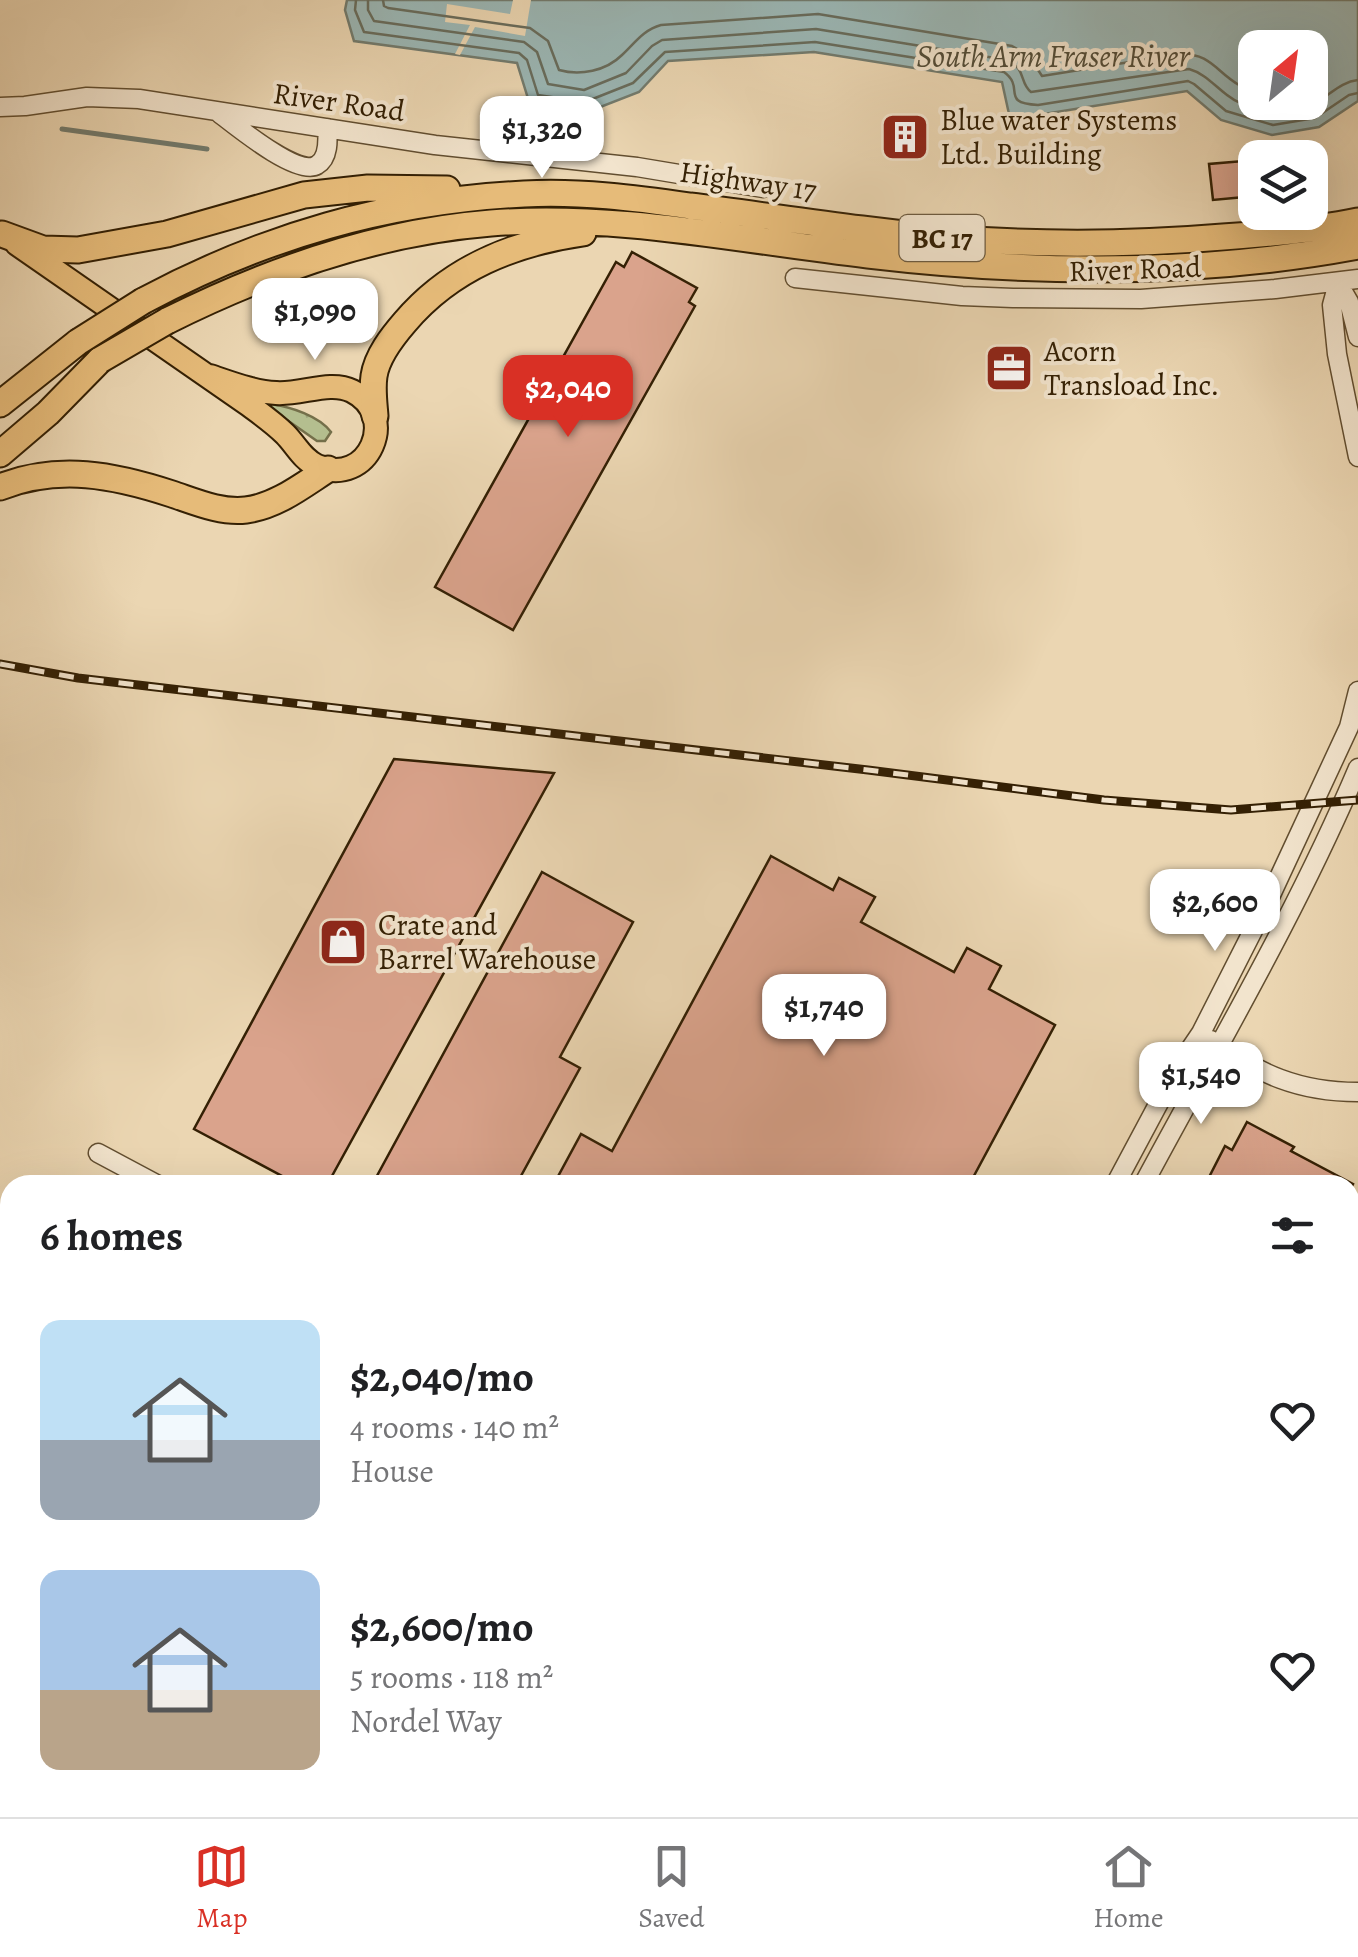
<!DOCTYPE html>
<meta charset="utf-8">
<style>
body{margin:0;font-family:Alegreya,serif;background:#f2f2f2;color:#202124;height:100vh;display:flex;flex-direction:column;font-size:38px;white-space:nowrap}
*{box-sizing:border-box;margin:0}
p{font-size:32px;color:#757577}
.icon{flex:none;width:55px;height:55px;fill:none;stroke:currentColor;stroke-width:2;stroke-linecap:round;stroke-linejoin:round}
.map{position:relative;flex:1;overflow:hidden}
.drawer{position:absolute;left:0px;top:1175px;width:1360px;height:642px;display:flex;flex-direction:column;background:#fff;border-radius:30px 30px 0 0;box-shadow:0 10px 40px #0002}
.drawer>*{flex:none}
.needle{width:65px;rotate:29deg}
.fabs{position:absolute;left:1238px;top:30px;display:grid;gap:20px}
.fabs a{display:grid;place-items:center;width:90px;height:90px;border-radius:20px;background:#fff;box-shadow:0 10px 40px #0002;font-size:50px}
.price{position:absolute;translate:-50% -85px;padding:0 22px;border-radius:20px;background:#fff;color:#222;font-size:32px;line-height:65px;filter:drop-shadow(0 2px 5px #0008)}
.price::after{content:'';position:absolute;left:50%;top:60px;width:30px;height:22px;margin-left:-15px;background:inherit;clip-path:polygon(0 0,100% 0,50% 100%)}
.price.selected{background:#d93025;color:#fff}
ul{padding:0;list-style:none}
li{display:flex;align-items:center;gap:30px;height:250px;padding:0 40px}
li span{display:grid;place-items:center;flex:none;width:280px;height:200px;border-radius:20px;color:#555}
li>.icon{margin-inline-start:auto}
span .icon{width:120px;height:120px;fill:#fffc;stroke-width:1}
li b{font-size:42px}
h2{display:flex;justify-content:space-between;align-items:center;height:120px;padding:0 40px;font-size:42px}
.tabs{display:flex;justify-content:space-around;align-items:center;height:140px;border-top:2px solid #e0e0e0;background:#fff;font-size:28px;color:#757577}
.tabs a{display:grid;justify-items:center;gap:5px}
.tabs .selected{color:#d93025}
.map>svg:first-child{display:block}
</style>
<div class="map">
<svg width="1358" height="1817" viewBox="0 0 1358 1817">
<defs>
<pattern id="grass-tufts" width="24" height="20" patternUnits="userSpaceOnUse" patternTransform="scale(2.5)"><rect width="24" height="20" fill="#b4be8f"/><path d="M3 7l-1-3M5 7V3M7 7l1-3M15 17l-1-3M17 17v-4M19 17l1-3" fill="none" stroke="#9ba37a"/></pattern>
<pattern id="wetland-marsh" width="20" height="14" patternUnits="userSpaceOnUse" patternTransform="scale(2.5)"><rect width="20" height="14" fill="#b4be8f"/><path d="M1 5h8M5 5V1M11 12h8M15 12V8" fill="none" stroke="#9ba37a"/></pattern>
</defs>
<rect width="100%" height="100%" fill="#ebd6b2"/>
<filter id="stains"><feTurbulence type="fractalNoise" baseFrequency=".002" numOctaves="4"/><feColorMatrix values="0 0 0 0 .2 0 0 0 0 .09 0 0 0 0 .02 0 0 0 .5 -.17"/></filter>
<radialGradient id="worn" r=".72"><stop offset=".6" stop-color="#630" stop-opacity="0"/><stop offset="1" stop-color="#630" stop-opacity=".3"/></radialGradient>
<path fill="url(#grass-tufts)" stroke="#746f4a" stroke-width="2.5" d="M271 404C291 407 319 416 331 432L325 441H317L270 408Z
M619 1808H737L755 1817H627Z"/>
<path fill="url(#wetland-marsh)" stroke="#746f4a" stroke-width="2.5" d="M0 1705 10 1720V1808H38L34 1817H0Z"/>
<path fill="#9bb7b5" stroke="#727b6e" stroke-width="2.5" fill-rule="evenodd" d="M347 0H1358V101L1319 127 1272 135 1221 120 1187 91 1038 115 1009 114 1002 82 814 52 668 61 639 92 585 113 530 105 517 63 354 41 345 10ZM1255 48H1310V102H1255Z"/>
<path fill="#ebd6b2" d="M513 0H531L525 36 475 27 460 55 455 54 470 25 445 22 447 4 510 14Z"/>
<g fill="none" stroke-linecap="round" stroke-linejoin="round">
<path stroke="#686c5c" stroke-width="2.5" d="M356 0 355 10 364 32 519 53 527 60 538 95 585 102 633 83 665 52 815 42 1004 72C1026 88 999 103 1038 105L1188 81 1194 84 1226 111 1273 125 1315 118 1349 95 1358 93
M368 0V10L374 21 524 42 537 52 548 84 584 90 626 73 652 46 662 40 816 29 1007 60C1027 69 1019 83 1031 92L1189 69C1204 73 1215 86 1227 95 1248 112 1278 112 1302 107 1324 104 1336 82 1358 80
M383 0 384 6 388 8 530 28 548 41 559 70C580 76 606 71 622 55 635 43 643 30 661 25L818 14 1012 46 1029 56 1042 76 1180 54C1211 53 1216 72 1239 85 1241 87 1252 90 1255 91"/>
<path stroke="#727b6e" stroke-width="5" d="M62 129 207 149
M0 1642 10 1656"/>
</g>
<path fill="#daa38c" stroke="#342004" stroke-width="2.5" d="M892 121 924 124 917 151 888 150Z
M1255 160V196L1213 200 1209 164Z
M632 252 697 288 689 302 695 306 513 630 435 587 616 262 624 267Z
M394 759 554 773 327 1185H299L194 1129Z
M771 856 833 890 839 878 875 897 861 922 954 972 967 948 1001 966 989 989 1055 1025 969 1185H561L555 1182 581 1134 612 1151Z
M542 872 633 922 560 1057 580 1068 516 1185H372Z
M1247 1122 1294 1147 1291 1151 1353 1184 1350 1190V1185H1205L1225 1146 1232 1150Z
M1358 1351V1435L1350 1430V1365Z
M1350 1545 1358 1550V1620L1352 1631 1350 1630Z
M1041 1808H1073L1068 1817H1036Z"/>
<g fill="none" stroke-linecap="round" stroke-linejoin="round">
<g stroke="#624e30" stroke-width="21">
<path id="minor" d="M0 107 25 106 87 97 139 99 435 145 637 167 763 188
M219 113C236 126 298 177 317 165 329 158 328 140 327 128
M795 278 962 296 1013 298 1141 299 1275 289 1358 279
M1338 283 1332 305 1337 354 1358 457
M1338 283 1349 302 1358 337
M1211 1040C1259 1074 1298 1092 1358 1092
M98 1153 158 1185
M1115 1185 1178 1067 1201 1033 1270 897 1349 727 1358 691
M1143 1185C1217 1047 1297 912 1358 768
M1350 1753 1358 1738
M1216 1808 1233 1817
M1312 1808 1329 1817
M782 1817 787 1808
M810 1817 814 1808
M1151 1817 1156 1808"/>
</g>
<g stroke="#342004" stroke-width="26">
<path id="major" d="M17 244 249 405C261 414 274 423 285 434 296 445 302 459 317 466 369 488 400 415 352 391 330 380 301 395 276 393 254 392 231 383 210 376"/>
</g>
<g stroke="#342004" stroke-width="29">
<path id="highway" d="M2 234 43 249 78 250 167 234 304 195 368 188 447 189
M143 301C265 236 386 201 524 194 580 191 635 198 690 206 747 213 804 222 862 229 982 245 1103 247 1223 237 1268 234 1314 230 1358 221
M167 321C269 270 377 232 491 223 618 213 743 241 868 255 1029 274 1198 276 1358 246
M0 404 78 342
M375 416C374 403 372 389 374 376 377 356 392 337 405 322 451 268 513 243 583 233
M0 454 48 413 100 360
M0 487C59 464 114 475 172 494 196 502 221 513 246 510 277 506 303 485 328 469
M0 1504 10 1515
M0 1553 10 1565
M0 1585 10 1601
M201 1808 208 1817
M236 1808 244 1817
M562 1808 570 1817
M594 1808 602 1817
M92 1817 94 1808"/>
</g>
<use href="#minor" stroke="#f2e4cd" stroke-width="18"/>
<use href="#major" stroke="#e6bb79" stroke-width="22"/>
<use href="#highway" stroke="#e6bb79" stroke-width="25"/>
<g stroke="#342004" stroke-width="9">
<path id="rail" d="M0 664 78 678 868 770 1104 800 1231 810 1358 800"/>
</g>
<use href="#rail" stroke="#f2e4cd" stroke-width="5" stroke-dasharray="15" stroke-linecap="butt"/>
<g stroke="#342004" stroke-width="29" stroke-linecap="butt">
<path id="highway-bridge" d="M78 342 143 301
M100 360 167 321"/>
</g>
<use href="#highway-bridge" stroke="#e6bb79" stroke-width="25"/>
</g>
<defs>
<g id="building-square" transform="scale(2.5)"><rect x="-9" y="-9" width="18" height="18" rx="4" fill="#8f2418" stroke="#f2e4cd"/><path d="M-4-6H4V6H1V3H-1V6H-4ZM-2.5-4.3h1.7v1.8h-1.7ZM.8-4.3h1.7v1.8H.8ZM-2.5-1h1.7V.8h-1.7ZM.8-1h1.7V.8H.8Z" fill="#fff"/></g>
<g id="office-square" transform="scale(2.5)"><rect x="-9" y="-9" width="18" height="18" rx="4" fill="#8f2418" stroke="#f2e4cd"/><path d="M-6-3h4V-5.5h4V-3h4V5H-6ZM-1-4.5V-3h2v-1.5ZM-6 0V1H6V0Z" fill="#fff"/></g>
<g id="shop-square" transform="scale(2.5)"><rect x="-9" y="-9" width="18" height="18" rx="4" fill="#8f2418" stroke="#f2e4cd"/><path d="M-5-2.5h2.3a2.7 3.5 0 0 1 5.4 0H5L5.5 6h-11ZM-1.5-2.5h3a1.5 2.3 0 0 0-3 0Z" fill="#fff"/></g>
</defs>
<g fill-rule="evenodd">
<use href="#building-square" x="905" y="137"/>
<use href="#office-square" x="1009" y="368"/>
<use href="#shop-square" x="343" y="942"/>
</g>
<g text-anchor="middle" stroke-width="8" stroke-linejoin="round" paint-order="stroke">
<rect fill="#f2e4cd" stroke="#6d5b40" stroke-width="2.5" x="899.5" y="215" width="85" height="46" rx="8"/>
<g font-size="28" font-weight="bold" fill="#342004">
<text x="942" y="248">BC 17</text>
</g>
<g font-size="30" fill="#342004" stroke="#f2e4cd">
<text transform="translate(339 102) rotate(8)" y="10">River Road</text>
<text transform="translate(748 181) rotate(8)" y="10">Highway 17</text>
<text transform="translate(1135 269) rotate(-2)" y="10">River Road</text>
</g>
<g font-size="30" fill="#342004" stroke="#f2e4cd" text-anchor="start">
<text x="940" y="130">Blue water Systems<tspan x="940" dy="34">Ltd. Building</tspan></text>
<text x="1044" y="361">Acorn<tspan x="1044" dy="34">Transload Inc.</tspan></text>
<text x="378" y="935">Crate and<tspan x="378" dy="34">Barrel Warehouse</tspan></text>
</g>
<g font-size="32" font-style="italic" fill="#534d39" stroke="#f2e4cd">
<text x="1053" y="67">South Arm Fraser River</text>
</g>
</g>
<rect width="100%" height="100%" filter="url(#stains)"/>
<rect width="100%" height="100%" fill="url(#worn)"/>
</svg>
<div class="fabs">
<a><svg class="needle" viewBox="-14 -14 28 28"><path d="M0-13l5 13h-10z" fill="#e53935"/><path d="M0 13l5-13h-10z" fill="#757577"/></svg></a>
<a><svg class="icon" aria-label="layers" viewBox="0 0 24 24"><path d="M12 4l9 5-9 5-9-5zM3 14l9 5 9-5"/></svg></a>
</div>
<b class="price" style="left:542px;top:181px">$1,320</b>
<b class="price" style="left:315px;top:363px">$1,090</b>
<b class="price selected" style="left:568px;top:440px">$2,040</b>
<b class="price" style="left:1215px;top:954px">$2,600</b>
<b class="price" style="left:824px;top:1059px">$1,740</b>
<b class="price" style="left:1201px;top:1127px">$1,540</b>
<section class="drawer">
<h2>6 homes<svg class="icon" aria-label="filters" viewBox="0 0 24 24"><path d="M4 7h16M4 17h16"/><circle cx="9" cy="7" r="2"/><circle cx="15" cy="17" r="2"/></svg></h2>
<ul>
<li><span style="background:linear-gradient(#bfe0f5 60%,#9aa5b1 0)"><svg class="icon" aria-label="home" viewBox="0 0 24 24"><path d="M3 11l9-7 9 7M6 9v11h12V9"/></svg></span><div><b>$2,040/mo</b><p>4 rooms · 140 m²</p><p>House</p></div><svg class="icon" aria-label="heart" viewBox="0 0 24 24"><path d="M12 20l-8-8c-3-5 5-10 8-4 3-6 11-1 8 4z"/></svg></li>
<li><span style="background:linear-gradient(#a9c7e8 60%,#b9a48a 0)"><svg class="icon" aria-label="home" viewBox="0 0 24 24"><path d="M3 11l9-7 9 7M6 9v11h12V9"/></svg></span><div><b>$2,600/mo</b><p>5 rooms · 118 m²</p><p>Nordel Way</p></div><svg class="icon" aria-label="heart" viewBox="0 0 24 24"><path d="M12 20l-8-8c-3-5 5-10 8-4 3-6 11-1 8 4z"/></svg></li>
</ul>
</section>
</div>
<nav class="tabs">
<a class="selected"><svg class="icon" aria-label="map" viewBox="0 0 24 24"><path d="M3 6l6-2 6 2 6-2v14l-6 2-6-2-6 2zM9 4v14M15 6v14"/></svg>Map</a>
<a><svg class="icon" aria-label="saved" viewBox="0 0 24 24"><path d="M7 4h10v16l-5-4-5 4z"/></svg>Saved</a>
<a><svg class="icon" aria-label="home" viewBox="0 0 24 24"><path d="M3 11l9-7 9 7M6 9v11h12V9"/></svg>Home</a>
</nav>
